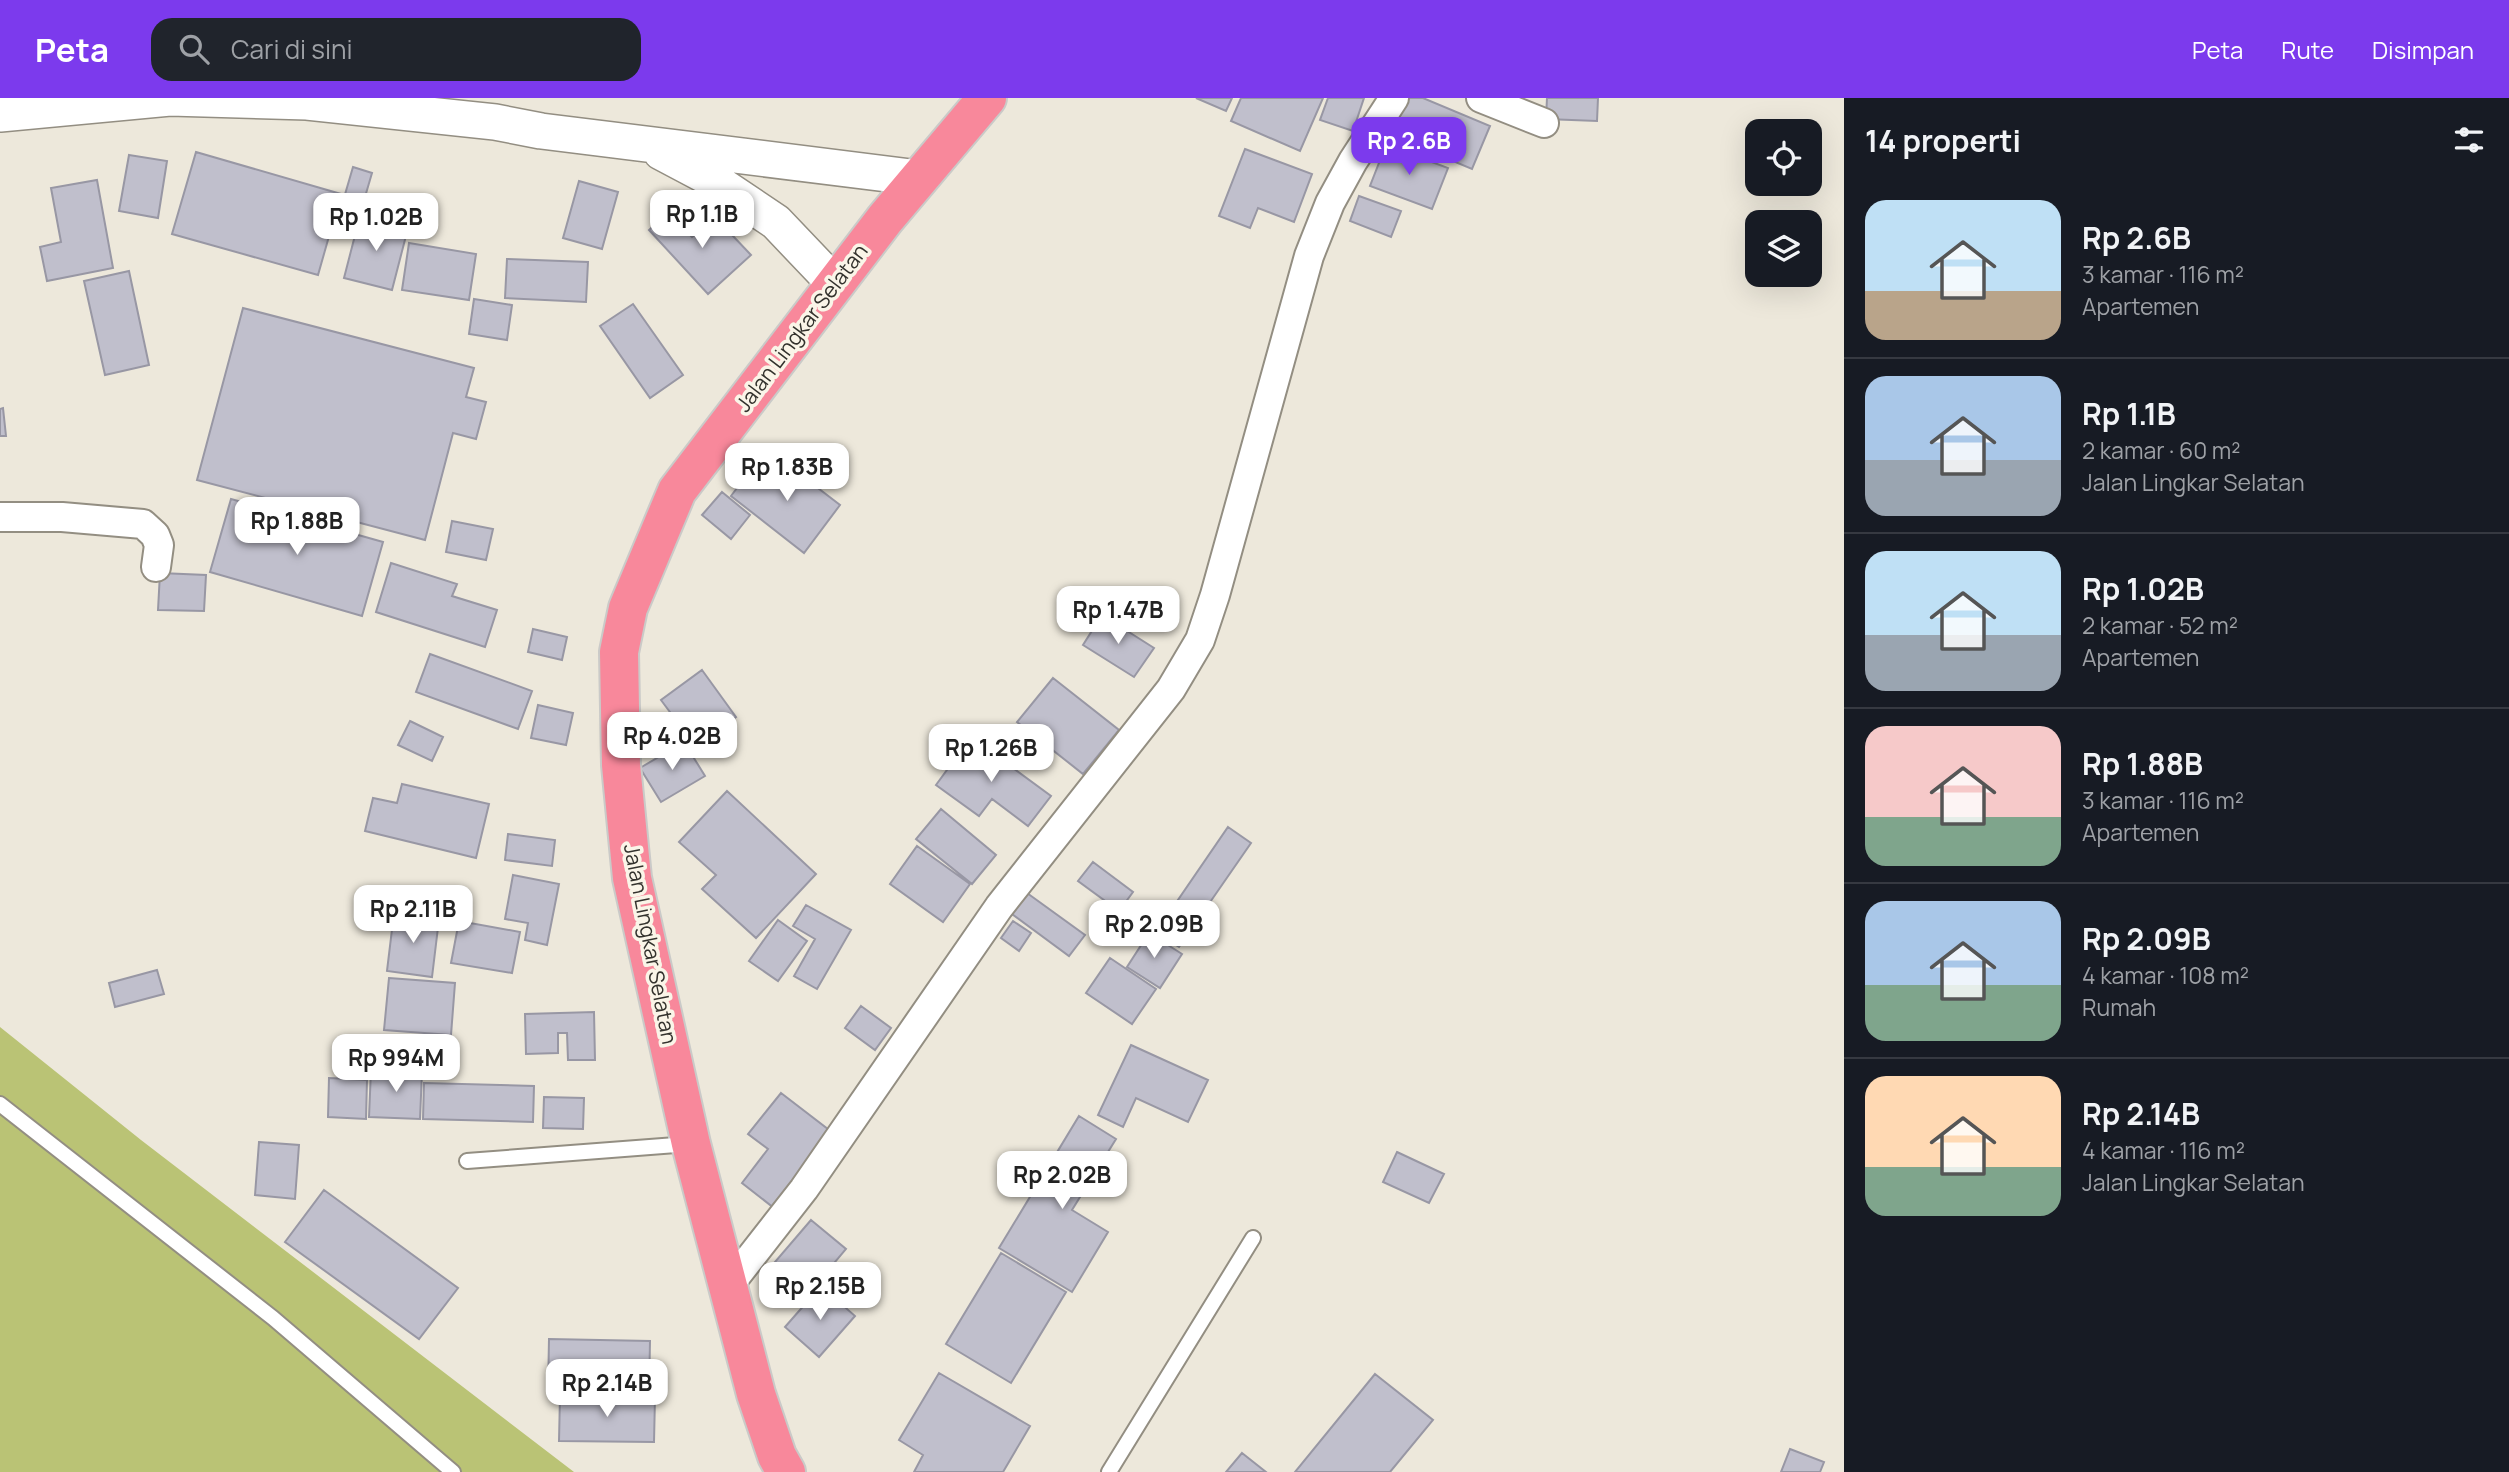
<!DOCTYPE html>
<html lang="id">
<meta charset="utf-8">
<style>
body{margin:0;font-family:Manrope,sans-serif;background:#20242c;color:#f1f3f6;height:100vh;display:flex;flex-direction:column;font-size:26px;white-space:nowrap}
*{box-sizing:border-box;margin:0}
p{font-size:23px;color:#9ea1a6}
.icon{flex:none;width:38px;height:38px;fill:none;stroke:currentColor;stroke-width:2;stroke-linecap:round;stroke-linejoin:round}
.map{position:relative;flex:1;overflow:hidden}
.panel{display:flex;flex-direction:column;background:#171b24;width:665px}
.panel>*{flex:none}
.tools{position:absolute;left:1745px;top:21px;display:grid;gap:14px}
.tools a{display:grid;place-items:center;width:77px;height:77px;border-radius:14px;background:#171b24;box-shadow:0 7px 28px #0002;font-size:35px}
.price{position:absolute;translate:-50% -60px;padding:0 16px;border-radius:14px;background:#fff;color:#222;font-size:23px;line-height:46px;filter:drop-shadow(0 2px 4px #0008)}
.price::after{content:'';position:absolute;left:50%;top:42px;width:21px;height:16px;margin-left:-10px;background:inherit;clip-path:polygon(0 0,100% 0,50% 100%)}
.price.active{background:#7c3aed;color:#fff}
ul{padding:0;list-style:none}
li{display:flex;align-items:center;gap:21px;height:175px;padding:0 21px}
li+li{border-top:2px solid #363941}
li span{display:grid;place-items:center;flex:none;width:196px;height:140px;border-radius:21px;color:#555}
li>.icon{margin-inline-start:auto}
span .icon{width:84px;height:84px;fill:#fffc;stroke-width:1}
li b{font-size:30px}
h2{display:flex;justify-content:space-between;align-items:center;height:84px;padding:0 21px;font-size:30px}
header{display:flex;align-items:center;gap:42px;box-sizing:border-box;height:98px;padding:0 35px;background:#7c3aed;color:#fff}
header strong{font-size:33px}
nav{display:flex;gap:38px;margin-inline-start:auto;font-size:24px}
.search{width:490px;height:63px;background:#20242c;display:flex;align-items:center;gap:18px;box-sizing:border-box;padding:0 24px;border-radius:21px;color:#9ea1a6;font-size:26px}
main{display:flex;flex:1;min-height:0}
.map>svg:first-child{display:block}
</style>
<header>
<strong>Peta</strong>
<div class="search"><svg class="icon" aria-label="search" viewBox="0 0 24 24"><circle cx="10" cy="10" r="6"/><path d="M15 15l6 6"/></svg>Cari di sini</div>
<nav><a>Peta</a><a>Rute</a><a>Disimpan</a></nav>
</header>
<main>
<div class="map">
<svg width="1844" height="1374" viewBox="0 0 1844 1374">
<rect width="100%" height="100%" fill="#ede8db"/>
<path fill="#bac375" d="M0 929 141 1042 574 1374H0Z"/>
<path fill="#c0bfcc" stroke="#9897a4" stroke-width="2" d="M1196 0H1232L1226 13Z
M1241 0H1323L1300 53 1231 23Z
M1328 0H1364L1353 33 1320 22Z
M1403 0H1423L1490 28 1472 71 1388 36Z
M1547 0H1598L1597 23 1546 21Z
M1386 47 1448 70 1432 111 1370 88Z
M1245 51 1312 76 1294 124 1258 110 1250 130 1219 118Z
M196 54 341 96 318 177 172 136Z
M129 57 167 63 158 120 119 113Z
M353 69 372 75 360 116 341 110Z
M97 82 113 170 47 183 40 149 61 144 51 90Z
M579 83 618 94 602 151 563 140Z
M1359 98 1401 113 1391 139 1350 123Z
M669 114 692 139 714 118 751 157 708 196 649 132Z
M360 118 408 130 392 192 344 180Z
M409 145 476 156 469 202 402 192Z
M507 161 588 164 586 204 505 200Z
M129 173 149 267 105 277 84 183Z
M474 201 512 207 507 242 469 236Z
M633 206 683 277 650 300 600 228Z
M243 210 474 270 466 299 486 304 476 341 453 335 425 442 197 382Z
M3 310 6 338H0V311Z
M780 361 840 407 804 455 731 398 755 366 768 376Z
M722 394 750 417 731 441 702 417Z
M231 401 383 444 362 518 210 474Z
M452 423 493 431 486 462 446 454Z
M391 465 457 486 452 498 497 512 485 549 376 514Z
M160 475 206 477 204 513 158 512Z
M1102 517 1154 550 1134 579 1083 547Z
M533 531 567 539 562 562 528 554Z
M430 556 532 593 518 631 416 594Z
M702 572 736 619 696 649 661 602Z
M1053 580 1119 632 1083 676 1017 624Z
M538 607 573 615 566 647 531 640Z
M410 623 443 639 432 663 398 647Z
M971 639 1051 698 1028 728 992 701 979 718 936 687Z
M684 644 705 678 661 704 640 670Z
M402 686 489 706 476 760 365 733 373 700 397 705Z
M727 693 816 776 756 840 702 791 716 777 679 744Z
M941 711 996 757 972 786 916 741Z
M1228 729 1251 745 1179 849 1156 834Z
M508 736 555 742 552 768 505 762Z
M917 748 970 786 943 824 890 786Z
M1093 764 1133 794 1119 813 1078 783Z
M513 777 559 786 547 847 525 842 528 825 505 821Z
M1027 795 1085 837 1069 858 1012 816Z
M806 807 851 832 817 891 794 878 815 841 793 828Z
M394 815 439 821 432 879 387 873Z
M778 822 807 843 778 883 749 863Z
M459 823 520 834 512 875 451 865Z
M1013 823 1031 835 1019 853 1001 840Z
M1149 835 1182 856 1160 890 1127 869Z
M1110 860 1156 891 1132 926 1086 895Z
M157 872 164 896 115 909 109 885Z
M389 880 455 885 451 937 384 932Z
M861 908 891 930 875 952 845 930Z
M594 914 595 962H568L567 935H558V955L526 956 525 916Z
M1131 947 1208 982 1188 1024 1136 1000 1123 1029 1098 1017Z
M371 972 422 974 420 1021 369 1019Z
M329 980 367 982 366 1021 328 1019Z
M424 985 534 988 533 1024 423 1021Z
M781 995 833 1035 774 1110 742 1085 768 1051 748 1036Z
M544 999 584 1000 583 1031 543 1030Z
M1079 1018 1116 1041 1072 1112 1108 1134 1072 1194 999 1150Z
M259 1044 299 1047 295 1101 255 1097Z
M1397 1054 1444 1076 1429 1105 1383 1084Z
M324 1092 458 1190 419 1241 285 1144Z
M811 1122 846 1151 798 1208 763 1178Z
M1001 1155 1066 1194 1011 1285 946 1246Z
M821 1188 855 1218 819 1259 785 1229Z
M549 1241 650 1243 649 1296 548 1294Z
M939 1275 1030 1328 1003 1374H914L923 1357 899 1342Z
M1375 1276 1433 1322 1390 1374H1295Z
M560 1298 655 1299 654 1344 559 1343Z
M1790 1351 1824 1364 1820 1374H1781Z
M1242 1355 1266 1374H1226Z"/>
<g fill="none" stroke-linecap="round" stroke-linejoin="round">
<g stroke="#938e82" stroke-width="18">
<path id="service" d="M0 1006 273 1220 453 1374
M467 1063 689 1046
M1109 1374 1253 1140"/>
</g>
<g stroke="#938e82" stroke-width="32">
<path id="minor" d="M1481 0 1544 25
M0 419H62L143 426 155 437 159 447 156 469
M729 1187 804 1091 999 809 1171 591 1200 542 1215 497 1309 158 1330 105 1353 63 1394 0"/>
</g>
<g stroke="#938e82" stroke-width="38">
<path id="tertiary" d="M0 16 170 0 307 4 495 24 541 33 919 80
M661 54 712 81 776 124 835 186"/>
</g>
<g stroke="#cacac8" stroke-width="42">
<path id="trunk" d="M786 1374 777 1358 756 1296 691 1046 632 780 621 667 619 554 628 510 677 393 885 121 987 0"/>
</g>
<use href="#service" stroke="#fff" stroke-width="14"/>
<use href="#minor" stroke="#fff" stroke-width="28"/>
<use href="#tertiary" stroke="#fff" stroke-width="35"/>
<use href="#trunk" stroke="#f8889b" stroke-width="38"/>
</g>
<g text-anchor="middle" stroke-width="7" stroke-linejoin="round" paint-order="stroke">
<g font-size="21" fill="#33322d" stroke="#faf5e8">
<text transform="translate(802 230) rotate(-53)" y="7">Jalan Lingkar Selatan</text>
<text transform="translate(650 846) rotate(79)" y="7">Jalan Lingkar Selatan</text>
</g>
</g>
</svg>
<div class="tools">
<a><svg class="icon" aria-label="locate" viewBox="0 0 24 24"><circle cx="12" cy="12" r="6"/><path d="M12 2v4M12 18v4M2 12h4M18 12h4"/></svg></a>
<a><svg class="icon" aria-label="layers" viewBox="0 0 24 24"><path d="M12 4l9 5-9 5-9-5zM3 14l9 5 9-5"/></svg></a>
</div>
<b class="price active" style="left:1409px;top:79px">Rp 2.6B</b>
<b class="price" style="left:702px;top:152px">Rp 1.1B</b>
<b class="price" style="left:376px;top:155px">Rp 1.02B</b>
<b class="price" style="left:787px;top:405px">Rp 1.83B</b>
<b class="price" style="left:297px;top:459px">Rp 1.88B</b>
<b class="price" style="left:1118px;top:548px">Rp 1.47B</b>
<b class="price" style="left:672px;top:674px">Rp 4.02B</b>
<b class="price" style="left:991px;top:686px">Rp 1.26B</b>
<b class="price" style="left:413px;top:847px">Rp 2.11B</b>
<b class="price" style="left:1154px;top:862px">Rp 2.09B</b>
<b class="price" style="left:396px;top:996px">Rp 994M</b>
<b class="price" style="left:1062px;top:1113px">Rp 2.02B</b>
<b class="price" style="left:820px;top:1224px">Rp 2.15B</b>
<b class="price" style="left:607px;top:1321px">Rp 2.14B</b>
</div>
<section class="panel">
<h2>14 properti<svg class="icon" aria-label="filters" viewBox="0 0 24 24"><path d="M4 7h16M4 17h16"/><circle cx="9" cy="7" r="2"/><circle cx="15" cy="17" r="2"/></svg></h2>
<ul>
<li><span style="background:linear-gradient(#bfe0f5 65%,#b9a48a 0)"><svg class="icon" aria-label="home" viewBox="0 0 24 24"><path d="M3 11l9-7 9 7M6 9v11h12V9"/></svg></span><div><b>Rp 2.6B</b><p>3 kamar · 116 m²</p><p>Apartemen</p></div></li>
<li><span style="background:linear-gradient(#a9c7e8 60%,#9aa5b1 0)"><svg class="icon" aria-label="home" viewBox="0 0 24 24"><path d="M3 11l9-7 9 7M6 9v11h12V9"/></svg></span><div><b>Rp 1.1B</b><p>2 kamar · 60 m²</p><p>Jalan Lingkar Selatan</p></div></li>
<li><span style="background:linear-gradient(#bfe0f5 60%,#9aa5b1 0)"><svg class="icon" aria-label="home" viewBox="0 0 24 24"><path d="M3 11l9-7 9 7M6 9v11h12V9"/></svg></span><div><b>Rp 1.02B</b><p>2 kamar · 52 m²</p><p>Apartemen</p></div></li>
<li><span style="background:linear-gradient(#f6c9c9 65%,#7fa58c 0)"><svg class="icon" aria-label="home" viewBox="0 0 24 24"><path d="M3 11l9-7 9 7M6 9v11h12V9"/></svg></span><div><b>Rp 1.88B</b><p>3 kamar · 116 m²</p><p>Apartemen</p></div></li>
<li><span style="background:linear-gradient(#a9c7e8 60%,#7fa58c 0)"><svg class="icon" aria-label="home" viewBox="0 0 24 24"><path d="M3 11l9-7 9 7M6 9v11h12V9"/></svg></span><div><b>Rp 2.09B</b><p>4 kamar · 108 m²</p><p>Rumah</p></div></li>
<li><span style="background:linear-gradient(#ffd9b3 65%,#7fa58c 0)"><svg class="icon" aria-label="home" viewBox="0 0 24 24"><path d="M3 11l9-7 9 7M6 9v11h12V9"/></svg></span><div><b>Rp 2.14B</b><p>4 kamar · 116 m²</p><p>Jalan Lingkar Selatan</p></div></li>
</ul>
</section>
</main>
